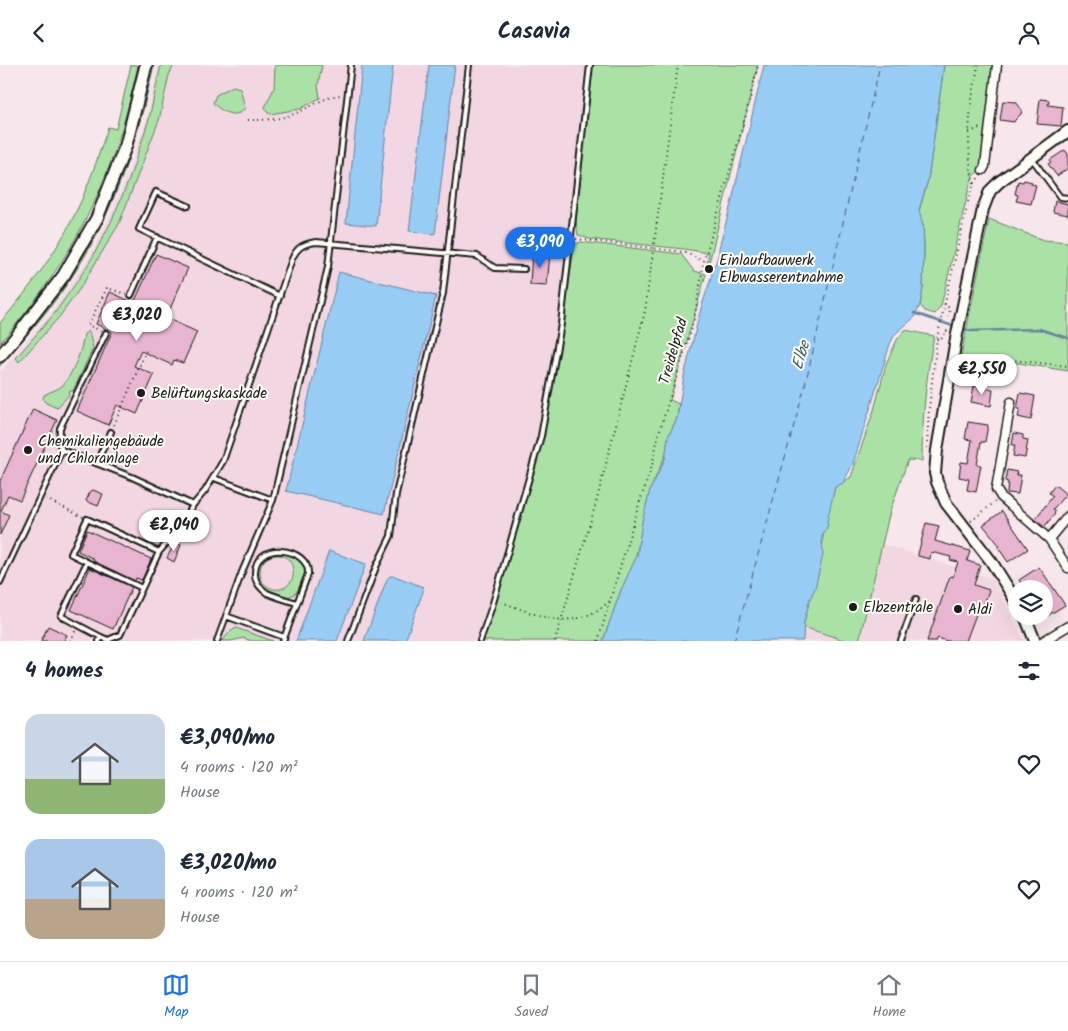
<!DOCTYPE html>
<meta charset="utf-8">
<style>
body{margin:0;font-family:Kalam,sans-serif;background:#f2f2f3;color:#1f2937;height:100vh;display:flex;flex-direction:column;font-size:19px;white-space:nowrap}
*{box-sizing:border-box;margin:0}
p{font-size:16px;color:#747a83}
.icon{flex:none;width:28px;height:28px;fill:none;stroke:currentColor;stroke-width:2;stroke-linecap:round;stroke-linejoin:round}
.map{position:relative;height:576px;overflow:hidden}
.panel{display:flex;flex-direction:column;background:#fff;flex:1}
.panel>*{flex:none}
.tools{position:absolute;left:1008px;top:515px;display:grid;gap:10px}
.tools a{display:grid;place-items:center;width:45px;height:45px;border-radius:50%;background:#fff;box-shadow:0 5px 20px #0002;font-size:25px}
.price{position:absolute;translate:-50% -42px;padding:0 11px;border-radius:18px;background:#fff;color:#222;font-size:16px;line-height:32px;filter:drop-shadow(0 1px 2px #0008)}
.price::after{content:'';position:absolute;left:50%;top:30px;width:15px;height:11px;margin-left:-8px;background:inherit;clip-path:polygon(0 0,100% 0,50% 100%)}
.price.current{background:#1a73e8;color:#fff}
ul{padding:0;list-style:none}
li{display:flex;align-items:center;gap:15px;height:125px;padding:0 25px}
li span{display:grid;place-items:center;flex:none;width:140px;height:100px;border-radius:15px;color:#555}
li>.icon{margin-inline-start:auto}
span .icon{width:60px;height:60px;fill:#fffc;stroke-width:1}
li b{font-size:21px}
h2{display:flex;justify-content:space-between;align-items:center;height:60px;padding:0 25px;font-size:21px}
header{display:flex;justify-content:space-between;align-items:center;height:65px;padding:0 25px;background:#fff;font-size:22px;font-weight:700}
.menu{display:flex;justify-content:space-around;align-items:center;height:70px;border-top:1px solid #e0e1e3;background:#fff;font-size:14px;color:#747a83}
.menu a{display:grid;justify-items:center;gap:2px}
.menu .current{color:#1a73e8}
.map>svg:first-child{display:block}
</style>
<header><svg class="icon" aria-label="back" viewBox="0 0 24 24"><path d="M15 5l-7 7 7 7"/></svg>Casavia<svg class="icon" aria-label="person" viewBox="0 0 24 24"><circle cx="12" cy="8" r="4"/><path d="M4 21q1-7 8-7t8 7"/></svg></header>
<div class="map">
<svg width="1068" height="576" viewBox="0 0 1068 576">
<rect width="100%" height="100%" fill="#f7e6eb"/>
<filter id="ink" filterUnits="userSpaceOnUse"><feTurbulence type="fractalNoise" baseFrequency=".02" numOctaves="2"/><feDisplacementMap in="SourceGraphic" scale="10" xChannelSelector="R" yChannelSelector="G"/><feConvolveMatrix kernelMatrix="1 2 1 2 8 2 1 2 1" color-interpolation-filters="sRGB"/></filter>
<g filter="url(#ink)">
<path fill="#f2d7e3" d="M158 0H588L559 255 538 369 491 535 476 576H0V307L52 247 90 191 108 156 126 114 147 53Z
M882 479 993 514 1024 576H859Z
M803 562 847 576H803Z"/>
<path fill="#aae2a6" stroke="#637f61" d="M131 0H138C115 111 75 193 0 278V258C32 221 62 180 82 134 92 111 100 86 108 62L116 64Z
M152 0H154C137 76 114 150 70 215 49 246 24 273 0 301V299C24 271 50 244 70 213 102 164 126 109 141 52 146 35 149 17 152 0Z
M161 0H174L169 10 159 55 119 159 81 222 60 251 19 297 16 293 54 249 76 218 92 193 111 157 129 115 149 54Z
M275 0H322L318 20 320 33 300 44 270 49 267 47 265 42 274 23Z
M593 0H758L709 198H707L709 188 684 184 589 174 578 170 576 156Z
M944 0H994L983 102 973 111 970 119 941 241 935 249 925 246 920 240 923 223 924 182 923 161 919 146 928 115Z
M233 21 240 23 245 43C237 55 221 47 213 38L216 30Z
M989 154 1043 175 1068 177V306L1012 297 958 306Z
M581 177 681 189 694 206 706 209 670 335 679 339 677 353 668 372 666 389 650 425 635 496 621 525 603 576H482L496 539 543 372 563 260 574 183 576 179Z
M905 265 934 271C926 312 922 354 922 396L908 395 890 446 859 576H847L803 562 823 477C821 470 832 433 835 422L851 412 874 345 886 299 897 275Z
M89 266 93 283 73 326H70L68 331 57 343 46 338 43 334 44 330C49 327 57 325 62 321 72 311 83 283 84 269Z
M272 488C281 487 304 491 305 503 307 511 298 531 289 531 285 532 281 530 277 528 269 525 263 523 258 516L261 515C267 524 279 528 288 520 292 516 294 511 293 506 292 481 254 487 261 513L258 514C256 502 260 493 272 488Z
M236 563 273 576H252L243 573 231 576H222L230 567Z"/>
<path fill="#97ccf5" stroke="#66869e" d="M362 0H393L376 161 346 158Z
M429 0H455L435 169 409 166Z
M764 0H944L928 115 919 145 923 161 924 182 923 223 920 240 915 252 895 269 890 279 853 399 843 418 835 422 827 457 828 460 822 472 823 490 815 523 810 534 804 557 803 576H603L621 525 637 490 642 457 650 425 665 394 668 372 677 353 684 311 701 243 712 210 711 205H713L712 204V201L715 200 719 188V183L731 139Z
M339 207 436 231 384 449 286 426Z
M329 486 366 499 337 576H296Z
M390 511H395L423 522V527L405 576H364L387 514Z"/>
<g fill="none" stroke-linecap="round" stroke-linejoin="round">
<path stroke="#66869e" stroke-width="2.5" d="M914 248 953 261
M965 264 970 266 1039 264 1068 273"/>
<path stroke="#475a68" stroke-width="1" stroke-dasharray="6 5" stroke-linecap="butt" d="M734 576 804 324 880 0"/>
</g>
<path fill="#e8b4d0" stroke="#1c1c1c" d="M1040 34 1049 35 1048 40 1063 42 1061 61 1037 59Z
M1003 36 1016 37 1022 45 1021 49 1015 55 1014 57 1000 55Z
M1065 85 1068 89V103L1057 111 1048 99 1051 97 1050 95Z
M1024 115 1032 117 1031 119 1036 120 1031 139 1016 136 1018 130 1015 129 1018 116 1023 117Z
M1055 136 1068 139V150L1053 147Z
M532 186 550 188 547 221 530 220Z
M156 189 188 203 166 253 197 267 183 298 174 295 172 300 141 286 134 301 154 310 137 349 117 340 108 360 77 346 112 267 96 259 110 227 134 238Z
M974 321 993 324 991 341 971 337Z
M1020 328 1035 331 1031 355 1018 352 1020 344H1017Z
M33 344 57 355 20 435 8 430 1 446 9 450 0 470V416Z
M968 357 988 360 985 377H981L977 400H981L976 427 967 425 969 414 959 412 961 397 968 398 972 375 965 374Z
M1014 368 1023 370V374L1028 375 1025 393 1013 391 1015 380H1012Z
M1007 405 1017 407 1016 410H1021L1018 429 1007 428 1008 417 1005 416Z
M1055 420 1066 429 1053 444 1055 446 1054 448 1055 449 1044 462 1035 454 1053 431 1049 428Z
M93 425 103 429 98 441 86 436 90 427Z
M1002 446 1028 484 1008 497 998 482 1000 481 983 460Z
M926 458 939 461 935 476 970 486 967 496 980 500 974 520 989 525 982 545 978 544 966 576H947L938 573 936 576H927L950 511 953 512 958 497 950 495 951 492 931 487 930 494 918 491V489Z
M87 465 151 494 142 515 136 513 135 516 93 496 94 494 78 486Z
M175 477 181 480 174 497 167 493Z
M1039 502 1065 540 1044 553V524H1025L1019 515Z
M90 503 132 522 113 564 71 545Z
M48 561 67 570 64 576H41Z"/>
<g fill="none" stroke-linecap="round" stroke-linejoin="round">
<g stroke="#1c1c1c" stroke-width="8">
<path id="service" d="M1033 95 1060 132 1068 133
M188 141 156 127 139 164 280 231
M131 230 157 172
M62 385 59 378 60 363 106 268
M96 398 111 367
M214 413 273 435
M87 497 142 523
M0 517 62 385 132 412 193 440
M226 551 284 572
M101 572 61 551 87 497 71 489 87 454 159 487
M99 576 101 572 108 575 120 570 159 487 179 464 193 440 205 426 223 396 292 194C297 182 303 179 316 177L477 191 495 203 524 204
M217 576 242 507 273 435 328 202 351 0
M283 576 308 509C310 482 253 474 255 510 255 517 261 524 267 528 276 532 287 535 297 538
M348 576 376 502 391 471 396 429 443 228 469 0
M480 576 493 538 541 371 561 259 590 0
M901 576 916 534"/>
</g>
<g stroke="#1c1c1c" stroke-width="11">
<path id="minor" d="M983 105 985 101 997 0
M1011 337 996 424 1001 432 1049 474 1068 503
M1049 474 1068 451
M1043 576 1068 561"/>
</g>
<g stroke="#1c1c1c" stroke-width="14">
<path id="tertiary" d="M961 250 983 144 990 126 999 117 1068 66
M956 274 937 385 935 408 937 417 946 438 991 496 1016 536
M1025 551 1035 576"/>
</g>
<g stroke="#1c1c1c" stroke-width="15">
<path id="secondary" d="M0 291 17 271 64 210 97 153 126 80 146 0"/>
</g>
<path stroke="#1c1c1c" stroke-width="2" stroke-dasharray="1 4" stroke-linecap="butt" d="M248 55C263 55 277 55 291 50 307 45 324 31 341 30
M969 67 980 63
M974 119C968 95 968 67 971 43 972 29 976 15 978 0
M576 174 684 187 703 196
M944 239 947 240 950 245 948 251
M101 266 88 260 107 223 126 229
M937 274 940 275 943 272 945 266H948
M961 303 1011 295 1068 301
M114 360 146 286
M927 383 929 343 937 273 969 133 974 119 979 112
M46 434 83 452
M971 456 995 437
M501 537C542 551 571 569 610 536
M70 576 76 565
M555 576 596 438 645 246 678 0
M598 576 639 439 652 401 659 367 694 256 704 196 747 46 758 0"/>
<use href="#service" stroke="#fdfcf7" stroke-width="4"/>
<use href="#minor" stroke="#fdfcf7" stroke-width="8"/>
<use href="#tertiary" stroke="#fdfcf7" stroke-width="10"/>
<use href="#secondary" stroke="#fdfcf7" stroke-width="11"/>
<g stroke="#1c1c1c" stroke-width="14" stroke-linecap="butt">
<path id="tertiary-bridge" d="M956 274 961 250"/>
</g>
<use href="#tertiary-bridge" stroke="#fdfcf7" stroke-width="10"/>
</g>
</g>
<g fill="#1c1c1c" stroke="#fdfcf7" stroke-width="2">
<circle cx="709" cy="204" r="5"/>
<circle cx="141" cy="328" r="5"/>
<circle cx="28" cy="385" r="5"/>
<circle cx="853" cy="542" r="5"/>
<circle cx="958" cy="544" r="5"/>
</g>
<g text-anchor="middle" stroke-width="4" stroke-linejoin="round" paint-order="stroke">
<g font-size="15" fill="#1c1c1c" stroke="#fdfcf7" text-anchor="start">
<text x="719" y="200">Einlaufbauwerk<tspan x="719" dy="17">Elbwasserentnahme</tspan></text>
<text x="151" y="333">Belüftungskaskade</text>
<text x="38" y="381">Chemikaliengebäude<tspan x="38" dy="17">und Chloranlage</tspan></text>
<text x="863" y="547">Elbzentrale</text>
<text x="968" y="549">Aldi</text>
</g>
<g font-size="15" fill="#1c1c1c" stroke="#fdfcf7">
<text transform="translate(673 286) rotate(-74)" y="5">Treidelpfad</text>
</g>
<g font-size="16" font-style="italic" fill="#475a68" stroke="#fdfcf7">
<text transform="translate(800 290) rotate(-74)" y="6">Elbe</text>
</g>
</g>
</svg>
<div class="tools">
<a><svg class="icon" aria-label="layers" viewBox="0 0 24 24"><path d="M12 4l9 5-9 5-9-5zM3 14l9 5 9-5"/></svg></a>
</div>
<b class="price current" style="left:540px;top:204px">€3,090</b>
<b class="price" style="left:137px;top:277px">€3,020</b>
<b class="price" style="left:982px;top:331px">€2,550</b>
<b class="price" style="left:174px;top:487px">€2,040</b>
</div>
<section class="panel">
<h2>4 homes<svg class="icon" aria-label="filters" viewBox="0 0 24 24"><path d="M4 7h16M4 17h16"/><circle cx="9" cy="7" r="2"/><circle cx="15" cy="17" r="2"/></svg></h2>
<ul>
<li><span style="background:linear-gradient(#c9d6e8 65%,#8fb573 0)"><svg class="icon" aria-label="home" viewBox="0 0 24 24"><path d="M3 11l9-7 9 7M6 9v11h12V9"/></svg></span><div><b>€3,090/mo</b><p>4 rooms · 120 m²</p><p>House</p></div><svg class="icon" aria-label="heart" viewBox="0 0 24 24"><path d="M12 20l-8-8c-3-5 5-10 8-4 3-6 11-1 8 4z"/></svg></li>
<li><span style="background:linear-gradient(#a9c7e8 60%,#b9a48a 0)"><svg class="icon" aria-label="home" viewBox="0 0 24 24"><path d="M3 11l9-7 9 7M6 9v11h12V9"/></svg></span><div><b>€3,020/mo</b><p>4 rooms · 120 m²</p><p>House</p></div><svg class="icon" aria-label="heart" viewBox="0 0 24 24"><path d="M12 20l-8-8c-3-5 5-10 8-4 3-6 11-1 8 4z"/></svg></li>
</ul>
</section>
<nav class="menu">
<a class="current"><svg class="icon" aria-label="map" viewBox="0 0 24 24"><path d="M3 6l6-2 6 2 6-2v14l-6 2-6-2-6 2zM9 4v14M15 6v14"/></svg>Map</a>
<a><svg class="icon" aria-label="saved" viewBox="0 0 24 24"><path d="M7 4h10v16l-5-4-5 4z"/></svg>Saved</a>
<a><svg class="icon" aria-label="home" viewBox="0 0 24 24"><path d="M3 11l9-7 9 7M6 9v11h12V9"/></svg>Home</a>
</nav>
